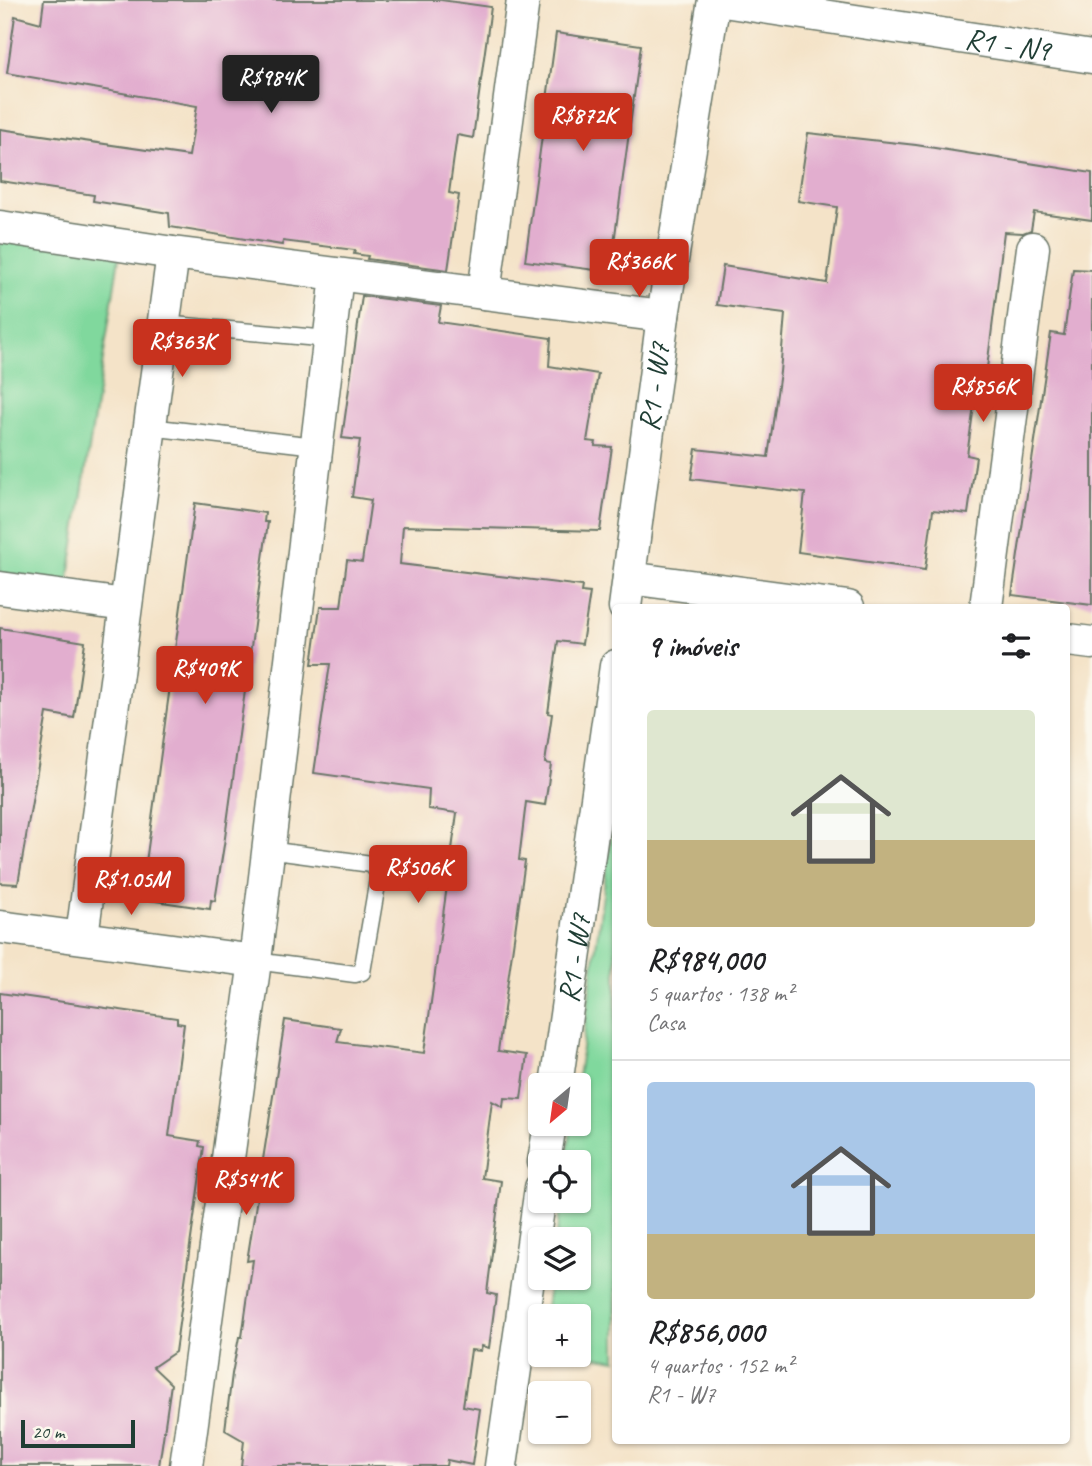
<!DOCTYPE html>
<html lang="pt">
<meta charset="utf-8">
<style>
body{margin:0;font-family:Caveat,sans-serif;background:#f2f2f2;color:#202124;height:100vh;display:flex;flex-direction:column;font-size:26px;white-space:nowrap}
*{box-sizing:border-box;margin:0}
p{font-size:23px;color:#757577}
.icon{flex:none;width:38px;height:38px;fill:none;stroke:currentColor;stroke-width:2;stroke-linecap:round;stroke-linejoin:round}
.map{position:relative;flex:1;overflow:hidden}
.details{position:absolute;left:612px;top:604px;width:458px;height:840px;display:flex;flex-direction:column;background:#fff;border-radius:7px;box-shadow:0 2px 5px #0004}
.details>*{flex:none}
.needle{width:46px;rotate:209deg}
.controls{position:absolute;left:528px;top:1073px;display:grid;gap:14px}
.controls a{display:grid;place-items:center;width:63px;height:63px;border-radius:7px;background:#fff;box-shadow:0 2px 5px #0004;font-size:35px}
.scale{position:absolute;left:21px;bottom:18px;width:114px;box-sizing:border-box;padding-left:7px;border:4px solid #1f3d34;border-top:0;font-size:19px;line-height:24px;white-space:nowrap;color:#1f3d34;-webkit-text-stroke:5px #fbf7ec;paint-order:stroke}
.price{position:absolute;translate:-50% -60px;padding:0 16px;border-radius:7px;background:#c8321e;color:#fff;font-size:23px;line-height:46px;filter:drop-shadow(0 2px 4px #0008)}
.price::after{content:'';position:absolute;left:50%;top:42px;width:21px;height:16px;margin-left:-10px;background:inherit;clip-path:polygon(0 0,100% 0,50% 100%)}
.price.active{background:#222;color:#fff}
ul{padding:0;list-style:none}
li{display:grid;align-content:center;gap:14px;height:371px;padding:0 35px}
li+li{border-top:2px solid #e0e0e0}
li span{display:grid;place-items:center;height:217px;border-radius:7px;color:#555}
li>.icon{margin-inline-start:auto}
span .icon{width:126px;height:126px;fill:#fffc;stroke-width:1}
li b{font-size:30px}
h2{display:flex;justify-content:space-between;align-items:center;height:84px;padding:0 35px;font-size:30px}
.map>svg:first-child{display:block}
</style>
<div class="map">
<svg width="1092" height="1466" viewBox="0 0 1092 1466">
<rect width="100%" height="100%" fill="#fbf7ec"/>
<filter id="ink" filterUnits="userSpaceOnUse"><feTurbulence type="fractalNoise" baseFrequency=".0143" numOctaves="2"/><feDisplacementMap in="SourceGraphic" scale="14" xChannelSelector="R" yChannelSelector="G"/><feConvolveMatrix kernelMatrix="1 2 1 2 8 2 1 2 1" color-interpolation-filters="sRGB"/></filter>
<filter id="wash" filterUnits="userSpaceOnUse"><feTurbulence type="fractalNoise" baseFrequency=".00686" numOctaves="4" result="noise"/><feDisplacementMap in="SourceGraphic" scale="28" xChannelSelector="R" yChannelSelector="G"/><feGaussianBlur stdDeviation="1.57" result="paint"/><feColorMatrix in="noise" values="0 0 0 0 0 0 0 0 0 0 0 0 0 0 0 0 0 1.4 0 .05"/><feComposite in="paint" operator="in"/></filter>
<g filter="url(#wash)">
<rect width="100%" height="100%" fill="#f4e3c8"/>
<path fill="#80d89d" stroke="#508a68" stroke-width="2" d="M0 232 120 251 68 583 0 573Z
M616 800V1360L579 1354V1316H545L550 1278H579V1239H556L561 1201 579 1200V1162H566L572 1124H579L577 1085Z"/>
<g id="blocks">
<path fill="#e2aecf" d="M44 0H441L491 7 473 138 457 135 449 193 459 195 448 270 367 259 368 256 354 254 355 250 283 241 282 245 170 227 169 213 93 201 94 195 0 181V129L189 156 197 106 7 73 15 16 41 23Z
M556 33 641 45 610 272 525 261Z
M808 133 916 145 1092 173V220L1034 212 1031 230 1023 233 1004 232 983 400 975 399 967 455 976 457 968 514 933 510 925 570 798 552 805 493 691 479 696 449 768 457 780 372 785 314 717 305 723 266 827 283 837 207 798 201Z
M1073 269 1092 270V605L1012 595 1051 333 1064 335Z
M362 296 441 306 438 322 551 338 549 366 598 374 587 441 596 442 595 446 612 447 600 531 403 526 400 564 582 586 581 592 590 593 582 644 558 641 548 713 552 714 545 763 551 764 545 805 526 802 519 860 525 861 498 1051 527 1055 521 1099 504 1098 503 1107 492 1101 482 1178 501 1181 487 1293 496 1295 489 1348 482 1346 481 1351 471 1350 463 1406 480 1409 472 1465 447 1460 446 1466H241L244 1441 225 1430 232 1374 239 1337H242L253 1260 247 1261 285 1020 341 1028 337 1042 424 1053 457 813 428 809 429 789 314 773 330 664H312L320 607H341L347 560 362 562 371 500 352 497 360 440 342 438Z
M195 503 265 513 264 522H268L224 845 215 901 211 900 210 909 141 899Z
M0 628 85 642 74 718 47 713 18 884 0 883Z
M0 993 177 1018V1023L184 1024 169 1136 200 1141 199 1146 204 1147 175 1352 153 1367 171 1384 159 1466H0Z"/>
</g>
</g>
<g filter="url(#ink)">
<use href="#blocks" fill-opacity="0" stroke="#6a7768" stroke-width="2"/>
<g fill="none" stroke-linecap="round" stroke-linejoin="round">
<g stroke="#6a7768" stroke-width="19">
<path id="lane" d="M163 324 329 339
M149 427 316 446
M255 961 355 974 362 972 379 873 371 864 268 850"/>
</g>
<g stroke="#6a7768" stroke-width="35">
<g id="street">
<path id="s1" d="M717 0 1092 57"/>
<path d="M0 227 173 253"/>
<path d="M484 293 523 0"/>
<path d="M629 578 848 607"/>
<path d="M0 588 125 605"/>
<path id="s2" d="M625 607 663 316 714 0"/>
<path d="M986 607 1033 248"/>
<path d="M1068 640 1092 643"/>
<path d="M0 927 255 961"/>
<path d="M82 936 173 253 663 316"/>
<path id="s3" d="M556 1085 616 666"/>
<path d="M544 1162 550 1124"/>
<path d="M186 1466 255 961 337 276"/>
<path d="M501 1466 541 1188"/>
</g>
</g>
<use href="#lane" stroke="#fff" stroke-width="16"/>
<use href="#street" stroke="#fff" stroke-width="32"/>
</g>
</g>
<g text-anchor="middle" stroke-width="5" stroke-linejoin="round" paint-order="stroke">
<g font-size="30" fill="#1f3d34" stroke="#fbf7ec">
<text dy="10" stroke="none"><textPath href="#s1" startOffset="294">R1 - N9</textPath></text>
<text dy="10" stroke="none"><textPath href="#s2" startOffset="222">R1 - W7</textPath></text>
<text dy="10" stroke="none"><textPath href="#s3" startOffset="128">R1 - W7</textPath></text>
</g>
</g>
</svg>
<div class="controls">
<a><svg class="needle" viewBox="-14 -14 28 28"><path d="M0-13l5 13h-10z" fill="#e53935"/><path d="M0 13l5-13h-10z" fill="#757577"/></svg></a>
<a><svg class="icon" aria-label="locate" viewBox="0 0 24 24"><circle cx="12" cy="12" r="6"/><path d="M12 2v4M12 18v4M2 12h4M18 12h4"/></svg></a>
<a><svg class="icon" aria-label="layers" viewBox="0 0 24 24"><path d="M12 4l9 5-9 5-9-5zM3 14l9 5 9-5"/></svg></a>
<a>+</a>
<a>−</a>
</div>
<div class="scale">20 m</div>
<b class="price active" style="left:271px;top:115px">R$984K</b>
<b class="price" style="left:583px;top:153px">R$872K</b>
<b class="price" style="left:639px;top:299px">R$366K</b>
<b class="price" style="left:182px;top:379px">R$363K</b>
<b class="price" style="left:983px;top:424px">R$856K</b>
<b class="price" style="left:205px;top:706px">R$409K</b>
<b class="price" style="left:418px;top:905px">R$506K</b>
<b class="price" style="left:131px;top:917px">R$1.05M</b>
<b class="price" style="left:246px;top:1217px">R$541K</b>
<section class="details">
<h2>9 imóveis<svg class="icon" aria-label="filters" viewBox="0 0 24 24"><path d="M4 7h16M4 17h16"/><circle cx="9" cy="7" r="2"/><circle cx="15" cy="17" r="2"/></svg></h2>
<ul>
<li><span style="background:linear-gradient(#dfe7d0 60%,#c2b280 0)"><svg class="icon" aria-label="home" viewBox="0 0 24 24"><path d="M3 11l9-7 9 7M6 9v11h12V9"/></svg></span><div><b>R$984,000</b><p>5 quartos · 138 m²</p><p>Casa</p></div></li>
<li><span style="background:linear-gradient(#a9c7e8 70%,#c2b280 0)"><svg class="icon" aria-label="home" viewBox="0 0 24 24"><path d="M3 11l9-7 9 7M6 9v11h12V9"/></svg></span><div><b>R$856,000</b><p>4 quartos · 152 m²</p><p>R1 - W7</p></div></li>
</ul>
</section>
</div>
